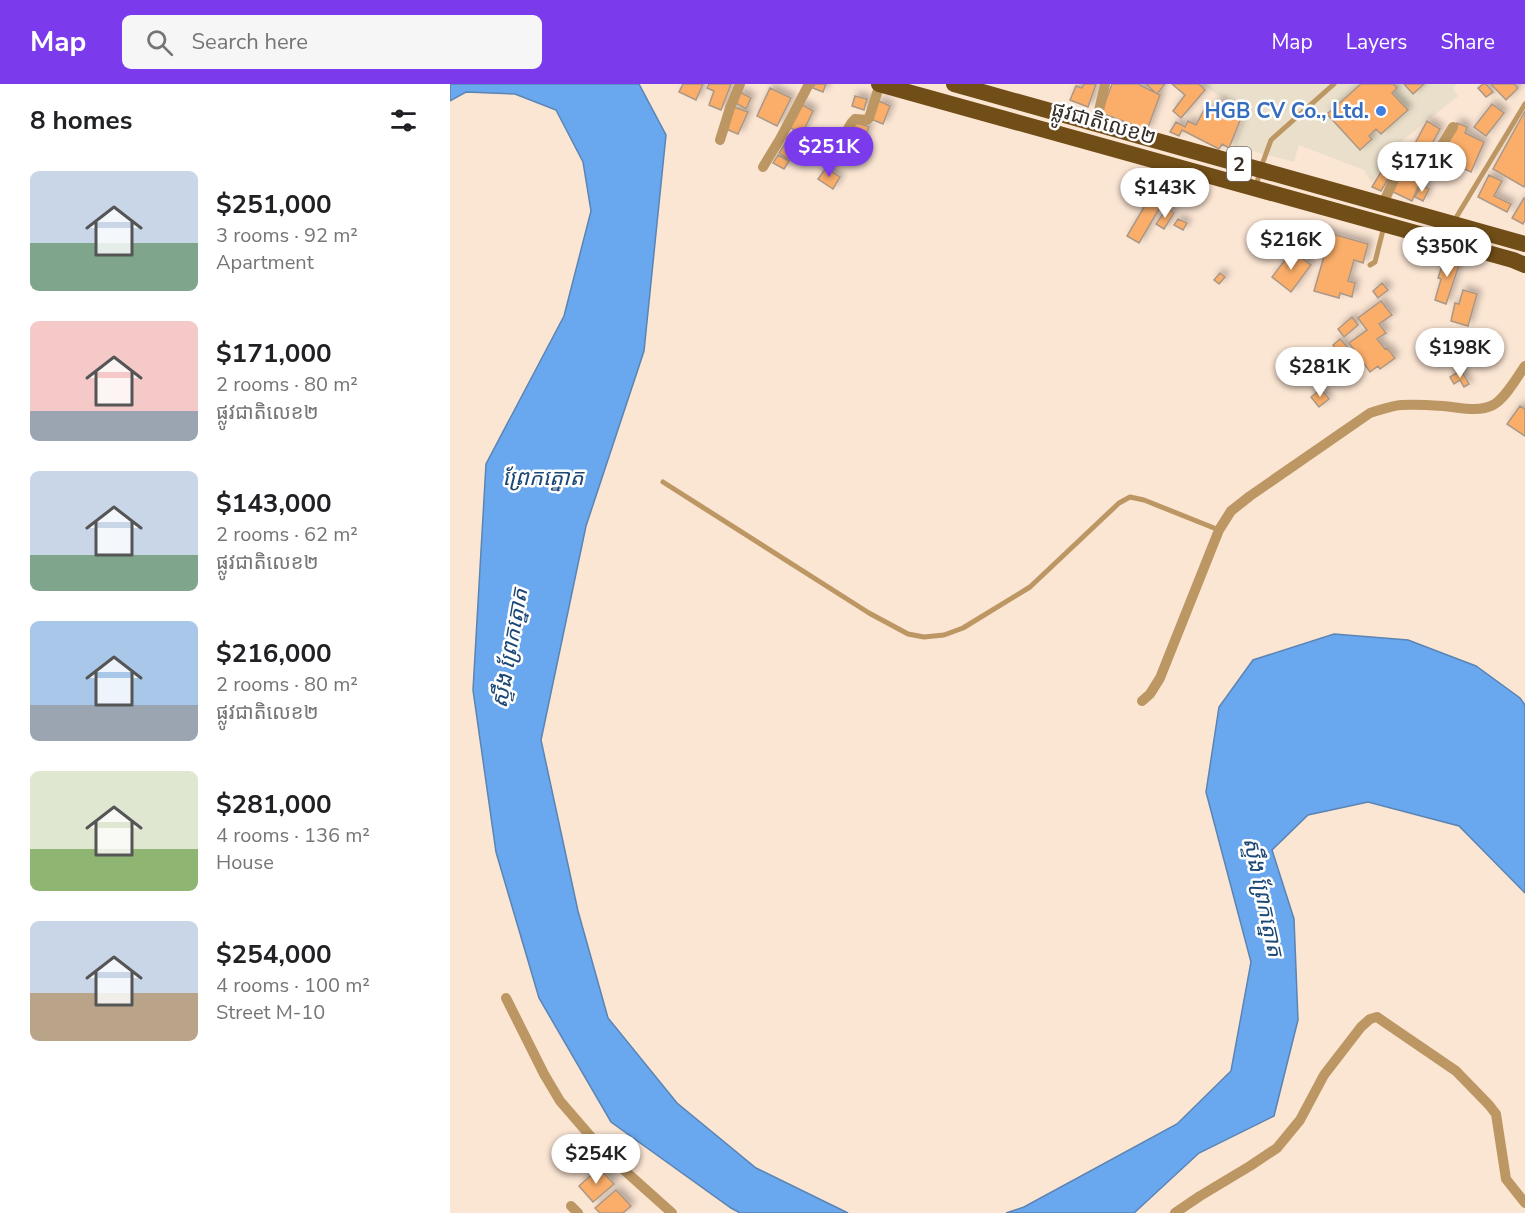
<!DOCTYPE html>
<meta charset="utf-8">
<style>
body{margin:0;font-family:"Nunito Sans","Noto Sans Khmer",sans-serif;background:#f6f6f6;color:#202124;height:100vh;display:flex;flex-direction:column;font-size:22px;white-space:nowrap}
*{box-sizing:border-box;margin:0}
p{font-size:20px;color:#757577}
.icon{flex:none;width:33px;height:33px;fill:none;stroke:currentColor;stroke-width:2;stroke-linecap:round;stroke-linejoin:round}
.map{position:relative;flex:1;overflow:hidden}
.details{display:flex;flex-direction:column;background:#fff;width:450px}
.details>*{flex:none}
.price{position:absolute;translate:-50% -51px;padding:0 14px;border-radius:21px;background:#fff;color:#222;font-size:20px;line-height:39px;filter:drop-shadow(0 2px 3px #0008)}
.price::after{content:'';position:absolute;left:50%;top:36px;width:18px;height:14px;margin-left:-9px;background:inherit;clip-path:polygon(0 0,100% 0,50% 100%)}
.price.selected{background:#7c3aed;color:#fff}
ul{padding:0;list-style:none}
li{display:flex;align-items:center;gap:18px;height:150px;padding:0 30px}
li span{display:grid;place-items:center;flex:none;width:168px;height:120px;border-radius:9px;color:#555}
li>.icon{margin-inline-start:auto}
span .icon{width:72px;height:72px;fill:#fffc;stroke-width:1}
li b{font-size:26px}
h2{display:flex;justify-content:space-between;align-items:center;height:72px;padding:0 30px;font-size:26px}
header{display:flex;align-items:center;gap:36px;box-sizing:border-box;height:84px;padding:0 30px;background:#7c3aed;color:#fff}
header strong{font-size:28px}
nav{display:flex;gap:33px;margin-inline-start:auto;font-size:21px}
.search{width:420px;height:54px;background:#f6f6f6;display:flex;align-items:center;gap:15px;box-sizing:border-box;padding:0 21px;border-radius:9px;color:#757577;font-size:22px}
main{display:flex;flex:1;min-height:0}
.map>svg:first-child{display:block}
</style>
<header>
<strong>Map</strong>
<div class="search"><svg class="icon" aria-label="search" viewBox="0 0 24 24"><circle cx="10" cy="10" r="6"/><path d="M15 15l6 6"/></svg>Search here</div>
<nav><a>Map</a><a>Layers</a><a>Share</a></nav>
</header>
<main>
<section class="details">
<h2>8 homes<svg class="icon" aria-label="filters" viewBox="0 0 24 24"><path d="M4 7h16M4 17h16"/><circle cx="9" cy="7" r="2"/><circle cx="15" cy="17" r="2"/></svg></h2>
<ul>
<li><span style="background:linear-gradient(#c9d6e8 60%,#7fa58c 0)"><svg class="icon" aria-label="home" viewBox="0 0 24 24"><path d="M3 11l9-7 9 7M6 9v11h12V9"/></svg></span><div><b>$251,000</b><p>3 rooms · 92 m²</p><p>Apartment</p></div></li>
<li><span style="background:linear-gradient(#f6c9c9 75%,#9aa5b1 0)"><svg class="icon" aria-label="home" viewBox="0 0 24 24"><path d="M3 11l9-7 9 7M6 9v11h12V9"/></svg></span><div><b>$171,000</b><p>2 rooms · 80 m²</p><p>ផ្លូវជាតិលេខ២</p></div></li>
<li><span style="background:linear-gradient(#c9d6e8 70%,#7fa58c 0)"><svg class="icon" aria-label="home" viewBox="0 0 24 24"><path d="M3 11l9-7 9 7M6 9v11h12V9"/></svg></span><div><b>$143,000</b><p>2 rooms · 62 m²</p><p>ផ្លូវជាតិលេខ២</p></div></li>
<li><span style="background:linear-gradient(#a9c7e8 70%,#9aa5b1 0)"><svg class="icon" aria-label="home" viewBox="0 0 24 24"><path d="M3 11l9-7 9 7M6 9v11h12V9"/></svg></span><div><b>$216,000</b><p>2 rooms · 80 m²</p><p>ផ្លូវជាតិលេខ២</p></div></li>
<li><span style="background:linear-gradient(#dfe7d0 65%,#8fb573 0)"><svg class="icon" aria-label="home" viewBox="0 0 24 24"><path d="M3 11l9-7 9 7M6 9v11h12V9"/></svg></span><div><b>$281,000</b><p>4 rooms · 136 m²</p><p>House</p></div></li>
<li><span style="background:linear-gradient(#c9d6e8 60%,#b9a48a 0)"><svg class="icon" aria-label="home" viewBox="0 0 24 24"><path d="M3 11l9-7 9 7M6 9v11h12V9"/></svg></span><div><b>$254,000</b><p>4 rooms · 100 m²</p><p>Street M-10</p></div></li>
</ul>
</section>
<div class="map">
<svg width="1075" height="1129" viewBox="0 0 1075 1129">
<defs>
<filter id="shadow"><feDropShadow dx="4" dy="-4" stdDeviation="3" flood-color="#0004"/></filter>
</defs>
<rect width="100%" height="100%" fill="#fbe5d3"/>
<path fill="#e9dfca" d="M755 0H1007L1003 4 1008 12 948 60 921 98 914 86 849 61 844 78 784 62 797 27 761 7Z"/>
<path fill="#69a8ef" stroke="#5a84b3" stroke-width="1.5" d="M0 0H189L216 51 194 267 136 442 91 656 128 827 158 934 227 1019 306 1084 398 1129H290L281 1124 161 1038 89 914 46 768 23 606 36 380 114 232 141 127 133 78 106 26 65 10 16 8 0 17Z
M884 550 958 556 1026 582 1070 614 1075 621V809L1009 742 918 718 858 731 822 766 844 835 848 936 824 1032 749 1069 684 1129H556L574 1123 727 1040 781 987 801 878 756 708 769 623 803 576Z"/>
<path fill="#faae6a" stroke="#ab9786" stroke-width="1.5" filter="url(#shadow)" d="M233 0H253L246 16 229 8Z
M259 0H281L271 26 259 21 264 7 257 4Z
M365 0H376L373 8 363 4Z
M634 0H646L638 23 620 16 626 2 632 4Z
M662 0H688L710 11 697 46 651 29Z
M696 0H715L707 10Z
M722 0H749L755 6 731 34 723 27 735 11Z
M911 0H943L947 4 942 9 958 26 931 50 926 45 919 52 922 55 910 66 877 30Z
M954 0H974L963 10Z
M1033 0H1036L1043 8 1036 13 1028 4Z
M1041 0H1064L1068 4 1056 16Z
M320 4 341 14 327 42 307 32Z
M290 8 301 14 296 25 284 18Z
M405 12 417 15 414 26 402 22Z
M768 16 793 29 779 64 772 60 769 65 732 46 729 52 720 48 726 38 735 43 738 37 746 41 755 24 761 27Z
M429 17 440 22 433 40 421 35Z
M351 20 363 27 352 50 339 43Z
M1042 20 1054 29 1036 52 1024 43Z
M284 23 298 28 288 50 276 45Z
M1075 27V100L1074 103 1043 85Z
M977 37 990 45 975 72 962 65Z
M405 38 419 43 413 57 399 52Z
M1007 39 1017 43 1015 49 1034 58 1021 88 992 75Z
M341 50 351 57 338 75 329 69Z
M399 54 405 61 400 66 394 59Z
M943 68 951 73 931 107 922 103Z
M328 71 339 77 334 85 323 79Z
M955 81 980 91 977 99 971 96 962 117 943 108Z
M376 84 390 93 383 105 368 95Z
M1039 91 1052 97 1044 112 1061 120 1057 128 1028 113Z
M971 101 979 105 973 117 965 113Z
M700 113 712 120 689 159 677 152Z
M1074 114 1075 115V136L1073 140 1062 134Z
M717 124 724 129 714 145 706 140Z
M728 135 737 139 733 146 724 141Z
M872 147 918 160 913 179 904 176 898 197 905 199 902 213 890 209 889 214 864 207 875 169 866 166Z
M842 167 861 181 841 208 822 193Z
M996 170 1011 175 996 220 985 216 991 195 988 194Z
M770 189 775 193 769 200 764 196Z
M932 199 938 206 928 214 923 207Z
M1013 206 1027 210 1018 242 1001 237 1005 219 1009 220Z
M931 217 942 231 929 240 936 249 927 255 935 265 937 264 945 274 930 285 928 282 920 288 899 259 917 246 908 234Z
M902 233 908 241 894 253 888 245Z
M890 255 901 267 893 273 883 261Z
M1011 286 1019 300 1014 303 1010 296 1004 300 1000 293Z
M871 305 879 315 869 323 861 313Z
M1070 322 1075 325V352L1057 340Z
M149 1084 164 1100 143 1118 129 1102Z
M166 1106 181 1122 173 1129H150L145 1124Z"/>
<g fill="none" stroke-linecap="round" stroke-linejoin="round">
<path stroke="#bd9763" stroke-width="5" d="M806 103 810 86 821 56 884 0
M1004 137 1075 20
M920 181 925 178 934 142
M213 398 419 529 458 550 474 553 494 551 513 544 580 503 669 419 680 413 694 416 769 446"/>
<path stroke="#bd9763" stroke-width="10" d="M646 40 655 0
M270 56 280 24 290 0
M393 59C396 50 398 41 405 35L417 36 419 34 430 0
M313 83 330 55 359 0
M933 120 948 86 955 79 977 85 1003 43
M692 617 700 610 710 594 769 446 781 427 800 412 920 329C930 326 940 322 951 321 964 320 979 321 993 322 1009 323 1027 329 1043 321 1055 315 1067 293 1075 282
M56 914 94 990 110 1017 155 1069 222 1129
M121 1122 128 1129
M725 1129 750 1112 800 1082 827 1064 850 1036 874 991 911 943 920 935 927 933 1006 987 1039 1021 1046 1030 1056 1095 1075 1119"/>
<path stroke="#714e17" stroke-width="16" d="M429 0 1063 176 1075 181
M504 0 1075 160"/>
</g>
<circle fill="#3f7fe0" stroke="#fff" stroke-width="2" cx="931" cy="27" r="6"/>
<g text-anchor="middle" stroke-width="5" stroke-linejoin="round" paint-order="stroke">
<rect fill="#fff" stroke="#736d68" stroke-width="1.5" x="777" y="63" width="24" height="34" rx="4.5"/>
<g font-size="20" font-weight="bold" fill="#372f28">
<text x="789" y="87">2</text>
</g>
<g font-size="21" font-weight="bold" fill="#366cbe" stroke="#fff" text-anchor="end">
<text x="919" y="34">HGB CV Co., Ltd.</text>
</g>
<g font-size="21" fill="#372f28" stroke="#fff">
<text transform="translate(654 39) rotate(16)" y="7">ផ្លូវជាតិលេខ២</text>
</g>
<g font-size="22" font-style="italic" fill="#1c4876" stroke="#fff">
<text x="93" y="401">ព្រែកត្នោត</text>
<text transform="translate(59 564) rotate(-80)" y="8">ស្ទឹង ព្រែកត្នោត</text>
<text transform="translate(814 813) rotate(78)" y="8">ស្ទឹង ព្រែកត្នោត</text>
</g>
</g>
</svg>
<b class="price selected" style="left:379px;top:94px">$251K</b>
<b class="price" style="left:972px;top:109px">$171K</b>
<b class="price" style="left:715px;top:135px">$143K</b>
<b class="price" style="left:841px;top:187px">$216K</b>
<b class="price" style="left:997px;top:194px">$350K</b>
<b class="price" style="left:1010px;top:295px">$198K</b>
<b class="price" style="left:870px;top:314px">$281K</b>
<b class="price" style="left:146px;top:1101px">$254K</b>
</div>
</main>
